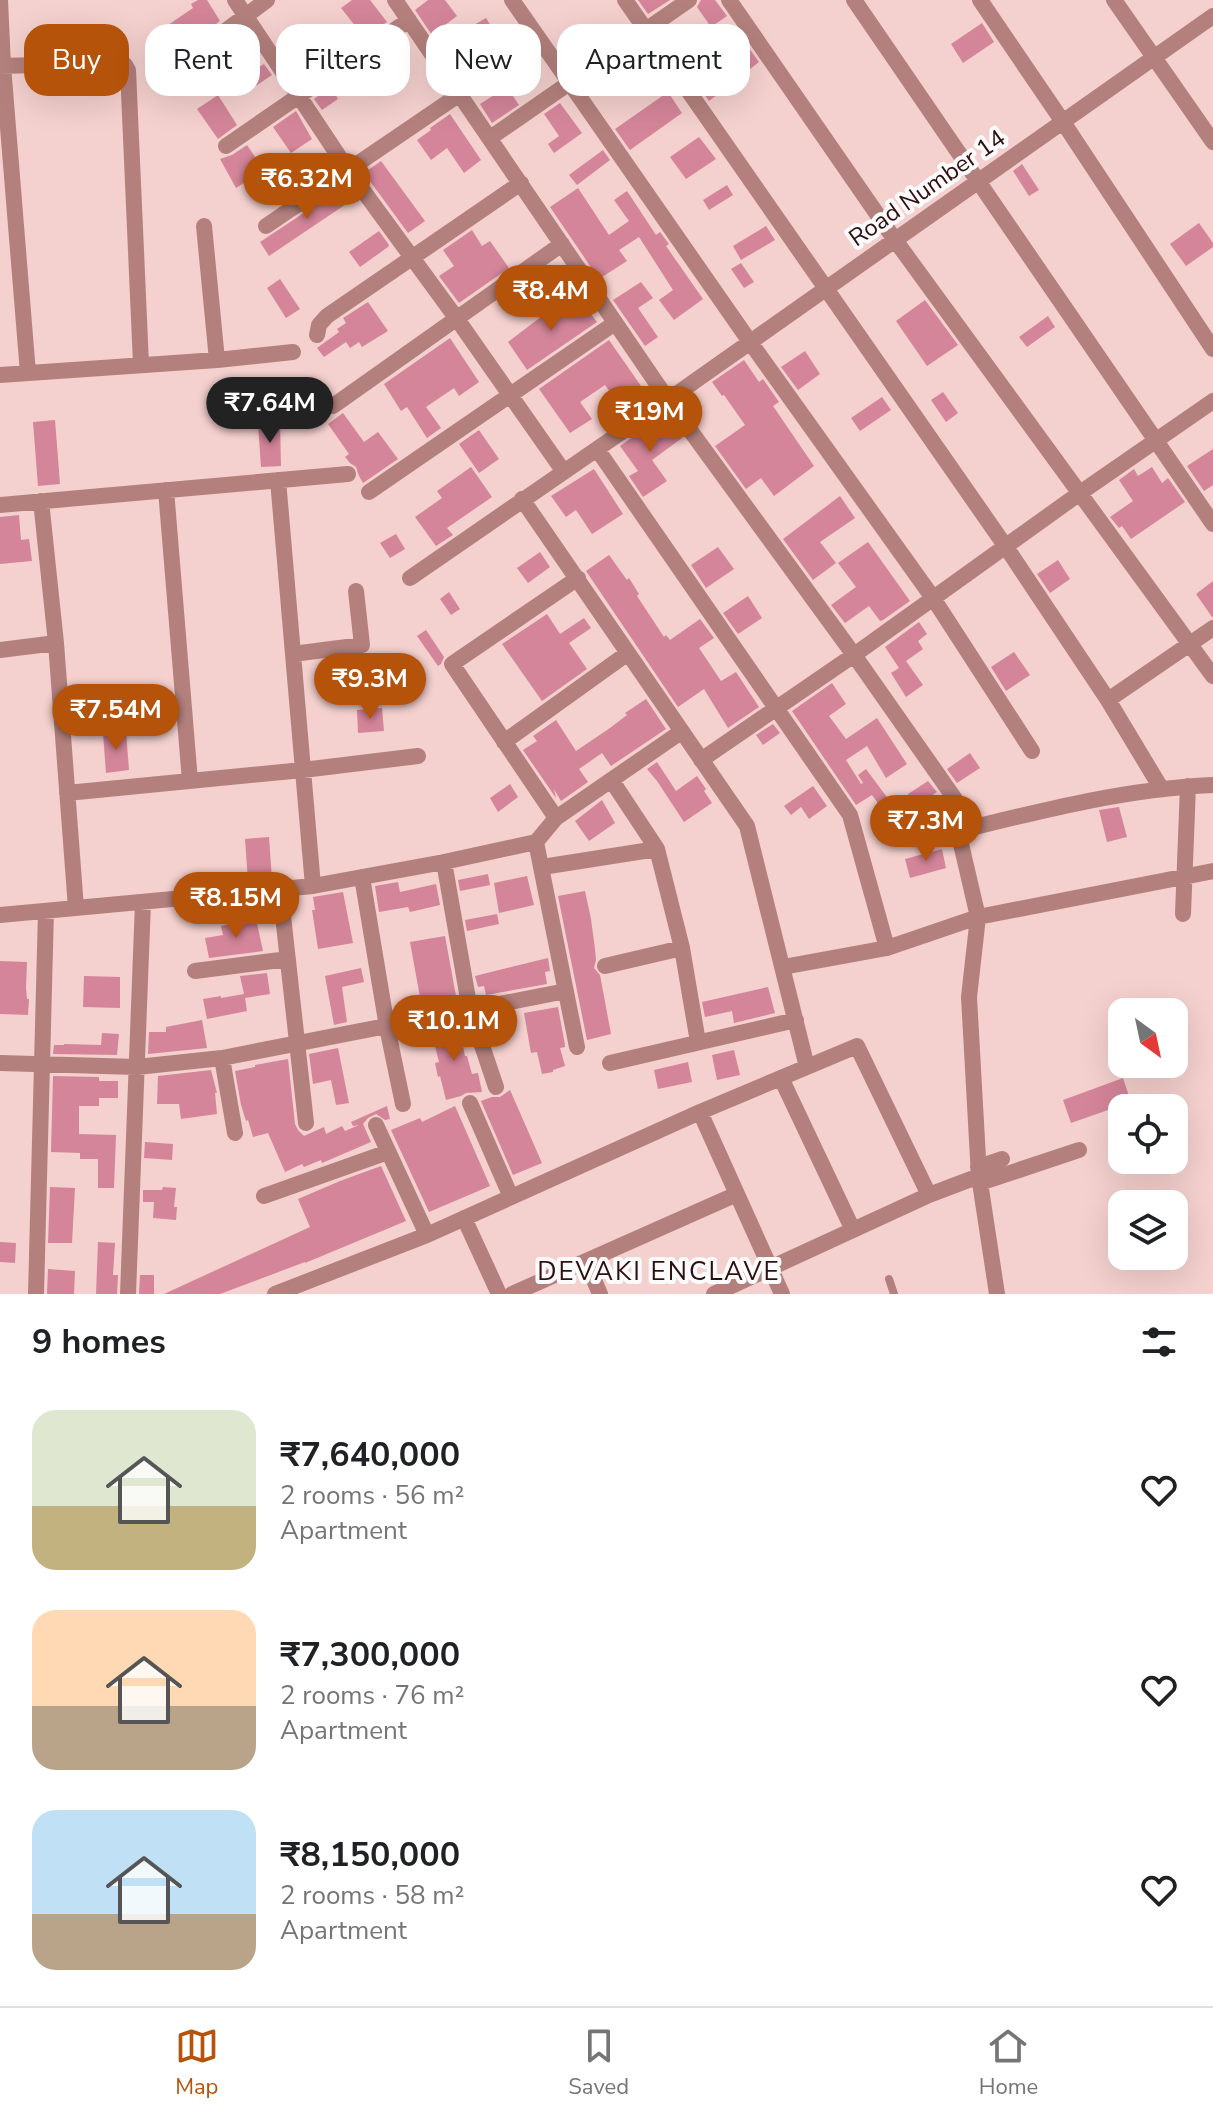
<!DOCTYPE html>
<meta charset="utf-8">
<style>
body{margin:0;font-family:"Nunito Sans",sans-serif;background:#f6f6f6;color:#202124;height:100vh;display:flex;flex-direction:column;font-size:30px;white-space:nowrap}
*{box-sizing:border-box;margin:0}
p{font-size:26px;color:#757577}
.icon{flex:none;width:44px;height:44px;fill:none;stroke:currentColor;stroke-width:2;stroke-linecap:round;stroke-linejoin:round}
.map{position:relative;height:1294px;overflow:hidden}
.details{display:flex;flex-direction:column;background:#fff;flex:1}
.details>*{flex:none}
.guide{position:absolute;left:24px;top:24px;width:800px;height:72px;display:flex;gap:16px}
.needle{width:52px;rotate:147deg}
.tools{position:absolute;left:1108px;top:998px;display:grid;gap:16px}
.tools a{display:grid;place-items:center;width:80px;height:80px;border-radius:16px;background:#fff;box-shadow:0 8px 32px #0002;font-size:40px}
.price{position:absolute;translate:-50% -68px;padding:0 18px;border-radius:28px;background:#b45309;color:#fff;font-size:26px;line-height:52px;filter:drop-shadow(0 2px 4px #0008)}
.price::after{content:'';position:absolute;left:50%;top:48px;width:24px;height:18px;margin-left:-12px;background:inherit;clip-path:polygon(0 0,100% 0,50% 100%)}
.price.active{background:#222;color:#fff}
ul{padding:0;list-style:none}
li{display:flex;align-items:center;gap:24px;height:200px;padding:0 32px}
li span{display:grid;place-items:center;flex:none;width:224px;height:160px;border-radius:24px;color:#555}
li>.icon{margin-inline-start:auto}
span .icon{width:96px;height:96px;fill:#fffc;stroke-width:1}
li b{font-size:34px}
h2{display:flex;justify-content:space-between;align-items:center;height:96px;padding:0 32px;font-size:34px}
.pill{padding:0 28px;border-radius:24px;background:#fff;box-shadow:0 8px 32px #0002;font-size:28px;line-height:72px}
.pill.active{background:#b45309;color:#fff}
.tab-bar{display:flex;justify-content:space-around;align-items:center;height:112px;border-top:2px solid #e0e0e0;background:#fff;font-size:22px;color:#757577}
.tab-bar a{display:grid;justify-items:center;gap:4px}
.tab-bar .active{color:#b45309}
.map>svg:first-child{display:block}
</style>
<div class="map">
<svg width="1213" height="1294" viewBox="0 0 1213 1294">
<rect width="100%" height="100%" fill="#f4d0ce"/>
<path fill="#d4859a" d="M198 0H207L220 21 184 49 168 25 193 8 191 4Z
M352 0H370L387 22 364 37 341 8Z
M428 0H445L457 16 432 35 415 10Z
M638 0H670L648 14Z
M701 0H715L727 16 711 27 697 7Z
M486 18 491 26 473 38 467 29Z
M982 23 994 42 963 63 951 44Z
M742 38 759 62 709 101 693 79 729 53 727 50Z
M232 39 243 52 247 50 257 68 264 64 272 75 250 90 231 63 207 79 198 65Z
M331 87 338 99 322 110 314 99Z
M507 87 519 105 492 123 480 104Z
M668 92 682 113 630 150 615 129Z
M218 95 237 125 218 139 197 109Z
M560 103 582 133 554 153 548 144 559 136 544 114Z
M296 111 312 139 291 153 273 127Z
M450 114 481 160 464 173 447 148 431 160 417 140 431 130 430 128Z
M699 137 716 159 686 179 670 157Z
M247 145 264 170 236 188 220 159 232 155Z
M603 150 610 160 577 185 569 175Z
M381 161 425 221 408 233 364 173Z
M1022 164 1039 190 1029 196 1013 171Z
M346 185 355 198 269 256 260 242Z
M727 185 733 195 709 210 703 200Z
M578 188 609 235 629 221 614 200 627 191 656 235 660 232 669 244 666 246 703 299 674 320 659 300 673 290 639 237 619 250 627 261 599 279 550 207Z
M1199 223 1213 243V247L1186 266 1170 244Z
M766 226 775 240 741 260 733 246Z
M472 230 482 246 490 241 509 268 459 303 439 276 454 266 443 250Z
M379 231 389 245 388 247 360 267 349 252Z
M741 263 754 282 744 288 731 269Z
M280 279 300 309 286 318 267 288Z
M641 282 653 298 638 308 658 337 645 346 613 300Z
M573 297 583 314 588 310 597 322 527 370 508 342 550 310 551 312Z
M925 300 958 345 927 366 896 321Z
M368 302 388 331 362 347 359 342 350 348 346 342 324 357 317 348 339 332 337 329 346 323 343 318Z
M1048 316 1055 327 1027 347 1019 337Z
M450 338 479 382 459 396 454 388 426 407 441 428 427 438 407 407 401 411 384 384Z
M609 340 650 399 627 415 605 385 580 402 592 419 570 433 539 389Z
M805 351 820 374 798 390 781 367Z
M744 360 759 382 763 379 779 402 773 406 814 466 774 496 761 478 746 489 715 446 745 425 724 395 722 396 712 382Z
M943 392 958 413 946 422 931 400Z
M882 397 891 410 860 431 851 418Z
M343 413 364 442 378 432 398 459 363 483 359 476 356 467 350 463 345 457 349 454 328 424Z
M665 415 682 438 652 460 667 481 643 497 629 476 638 471 620 446Z
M55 420 60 484 38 486 33 422Z
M280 423 281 466 261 467 258 424Z
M479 430 499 459 479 473 459 444Z
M1213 449V485L1204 491 1187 466Z
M471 467 492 497 447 528 453 535 436 546 415 517 442 498 437 491Z
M1152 467 1162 483 1168 478 1185 502 1131 539 1122 526 1119 528 1110 517 1133 501 1119 480 1134 469 1138 476Z
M594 469 623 514 592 534 576 510 566 517 551 496Z
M840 496 855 518 820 542 836 563 813 580 783 539Z
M19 515 21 540 29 539 32 561 0 564V517Z
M396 534 405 549 390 558 380 543Z
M868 542 910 601 883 620 880 621 869 606 845 623 831 605 856 587 838 563Z
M718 547 734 569 706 588 691 565Z
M540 552 550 567 528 583 517 568Z
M609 555 627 580 629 578 639 594 637 596 664 637 666 635 670 640 700 619 714 638 699 648 721 681 736 672 759 707 728 728 704 689 678 707 586 571Z
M1058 560 1070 579 1050 593 1037 574Z
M1213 581V617H1212L1196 594Z
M449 592 460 609 451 615 440 599Z
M748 596 762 618 738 634 723 613Z
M547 614 560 634 584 618 591 628 569 643 587 669 542 701 502 644Z
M919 622 927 634 918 641 923 649 906 661 923 685 906 697 891 673 899 668 885 647Z
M426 630 444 657 441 664 438 666 417 636Z
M1014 652 1030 675 1006 691 991 667Z
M832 683 846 704 829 716 846 739 877 718 907 764 886 778 867 746 846 760 861 784 863 783 858 775 866 769 889 800 880 806 872 795 856 805 792 711Z
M646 699 666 729 611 766 602 753 579 769 588 782 561 801 554 789 556 798 523 750 537 741 533 736 556 720 576 751 610 728 627 715 625 713Z
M382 708 384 731 358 733 357 710Z
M773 724 780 733 763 745 756 735Z
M126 731 129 770 106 773 103 733Z
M970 753 980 768 957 783 947 769Z
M657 762 676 791 697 776 706 789 704 791 712 803 684 822 657 781 647 769Z
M928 781 937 792 916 806 908 794Z
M510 784 518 797 498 812 490 798Z
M813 786 827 806 809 819 801 807 791 815 784 806Z
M602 800 615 823 589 841 575 821Z
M1119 807 1127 837 1107 842 1099 810Z
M269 837 272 879 248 881 245 839Z
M942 849 946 868 910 878 905 859Z
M488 874 490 885 460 891 458 880Z
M527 876 534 905 499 913 494 883Z
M398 882 400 892 436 884 440 905 410 912 408 907 379 912 375 886Z
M585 891 591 919 595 949 596 960 594 968 600 975 611 1034 587 1040 558 896Z
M343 892 353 943 318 949 312 910H315L313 897Z
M497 914 499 924 467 931 465 920Z
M256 919 263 951 209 958 205 938 223 935 221 926Z
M445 936 456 996 432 1001 433 1006 422 1008 410 942Z
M548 958 550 971 545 972 547 984 486 995 484 986 478 987 475 976Z
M0 961 27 962 26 988 27 999H29L28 1015 0 1014Z
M361 968 364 982 342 987 347 1022 334 1025 325 976Z
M267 973 270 994 245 998 247 1011 207 1019 203 999 221 996V998L244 994 240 976Z
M84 976 120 977V1008L83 1007Z
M768 987 775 1013 734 1023 732 1011 705 1017 702 1002Z
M558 1007 565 1045V1047L560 1048 565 1066 553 1070V1072L542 1074 537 1052 531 1053 524 1013Z
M202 1020 207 1048 148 1054 149 1032H166V1027Z
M458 1023 465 1056H467L472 1074 478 1073 482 1092 466 1093 461 1096 446 1100 440 1076 438 1077 435 1063 439 1062 431 1030Z
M102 1033 119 1034 117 1055 53 1054 54 1045H64V1044L101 1045Z
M338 1048 349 1103 336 1105 331 1080 313 1084 309 1054Z
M734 1050 740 1075 717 1080 712 1055Z
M288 1059 295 1124 298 1130 304 1136 324 1127 326 1134 342 1126 345 1131 359 1125 353 1126 351 1122 387 1106 390 1119 385 1120 376 1114 368 1118 363 1124 371 1142 322 1163 321 1160 304 1167 302 1164 285 1172 268 1133 253 1137 248 1120 246 1121 241 1105 235 1071 255 1067V1065Z
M688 1062 692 1082 658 1089 654 1070Z
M211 1070 217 1093H215L217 1114 181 1119 179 1104H157L158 1076Z
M53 1076 99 1077V1081H118V1098H99V1106H79V1134L116 1135 114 1188H98V1159H80V1153L51 1152Z
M1123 1078 1131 1102 1071 1123 1063 1100Z
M510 1090 542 1163 513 1175 481 1101 492 1097H500Z
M455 1106 490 1186 429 1212 391 1130 420 1118 422 1122Z
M145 1142 173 1144 172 1160 144 1158Z
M381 1166 406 1221 305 1263V1262L220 1294H164L310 1227 298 1199 340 1181Z
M50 1187 75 1188 72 1243H48Z
M163 1187 176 1188 174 1207H177L176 1220 153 1218 154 1202H143V1190H162Z
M0 1242 16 1243 15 1263 0 1262Z
M98 1242 115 1243 113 1275H118L117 1294H96Z
M48 1269 75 1271 74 1294H47Z
M140 1275H154V1294H139Z"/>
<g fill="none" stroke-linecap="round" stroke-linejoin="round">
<path stroke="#b3807d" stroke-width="8" d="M889 1279 894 1294"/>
<path stroke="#b3807d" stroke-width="16" d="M0 0 3 66 28 373
M235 0 348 170 457 319 564 472
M395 0 668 400 854 655 955 799 954 814 978 917 969 997 979 1176 997 1294
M512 0 750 342 933 598 1032 751
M625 0 1006 547 1108 700 1161 788
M729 0 895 240 1213 676
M854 0 1213 524
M980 0 1063 122 1213 349
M1114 0 1213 142
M193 55 267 0
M0 66 120 63 125 65 128 70 141 364
M490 138 689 0
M226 146 409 20
M204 226 217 360
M266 226 460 94
M317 335 319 325 327 316 521 183
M0 375 217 360 293 352
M333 406 562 244
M597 449 850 815 887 948
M278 480 313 886
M166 490 190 781
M369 492 615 323
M522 499 747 826 807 1067
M41 501 56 643
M0 505 348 474
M410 578 668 400 1213 16
M0 650 56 643 76 908
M293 654 362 645 356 591
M1108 700 1213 628
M504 742 628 653
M701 760 854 655 1080 493 1213 401
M612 781 657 849 682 948 698 1042
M67 793 303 770 418 756
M556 818 452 664 578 578
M959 831C1043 810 1126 789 1213 785
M536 842 577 1047
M444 862 470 1010 496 1087
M542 867 657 849
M362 877 387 1027 403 1104
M280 889 306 1123
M1183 914 1188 786
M0 915 313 886 444 862 536 842 556 818 681 732
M605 966 682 948
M783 967 887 948 978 917 1213 871
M195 971 288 959
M222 1058 235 1133
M0 1063 137 1067 222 1058 566 991
M610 1063 796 1020
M781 1078 853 1230
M470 1103 511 1197
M700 1112 782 1294
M376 1125 427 1235
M978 1167 1002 1159
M980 1183 1079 1150
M264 1196 388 1152
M464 1218 499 1294
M586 1261 600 1294
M36 1294 46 911
M128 1294 143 902
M275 1294 427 1235 700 1112 857 1046 929 1195
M512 1294 737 1194
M714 1294 929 1195 979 1176"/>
</g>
<g text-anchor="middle" stroke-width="8" stroke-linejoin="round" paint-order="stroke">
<g font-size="24" fill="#2f1010" stroke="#fbfbfb">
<text transform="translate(927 188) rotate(-35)" y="8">Road Number 14</text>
</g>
<g font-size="26" letter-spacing="2" fill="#2f1010" stroke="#fbfbfb">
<text x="659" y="1280">DEVAKI ENCLAVE</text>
</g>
</g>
</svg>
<div class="tools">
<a><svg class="needle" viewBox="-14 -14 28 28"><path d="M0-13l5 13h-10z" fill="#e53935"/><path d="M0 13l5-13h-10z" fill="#757577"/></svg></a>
<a><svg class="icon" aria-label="locate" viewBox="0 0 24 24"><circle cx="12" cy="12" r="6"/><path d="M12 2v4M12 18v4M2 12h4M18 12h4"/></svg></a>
<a><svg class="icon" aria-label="layers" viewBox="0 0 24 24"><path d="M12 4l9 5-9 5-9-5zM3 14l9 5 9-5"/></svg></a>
</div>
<b class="price" style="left:307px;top:221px">₹6.32M</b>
<b class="price" style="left:551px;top:333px">₹8.4M</b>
<b class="price active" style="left:270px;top:445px">₹7.64M</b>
<b class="price" style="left:650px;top:454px">₹19M</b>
<b class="price" style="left:370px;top:721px">₹9.3M</b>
<b class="price" style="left:116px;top:752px">₹7.54M</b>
<b class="price" style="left:926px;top:863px">₹7.3M</b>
<b class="price" style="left:236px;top:940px">₹8.15M</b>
<b class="price" style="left:454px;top:1063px">₹10.1M</b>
<div class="guide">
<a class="pill active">Buy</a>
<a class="pill">Rent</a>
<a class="pill">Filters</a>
<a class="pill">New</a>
<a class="pill">Apartment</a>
</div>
</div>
<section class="details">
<h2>9 homes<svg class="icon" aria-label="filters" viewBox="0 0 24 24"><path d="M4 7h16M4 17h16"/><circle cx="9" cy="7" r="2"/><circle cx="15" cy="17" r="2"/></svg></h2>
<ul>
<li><span style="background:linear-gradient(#dfe7d0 60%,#c2b280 0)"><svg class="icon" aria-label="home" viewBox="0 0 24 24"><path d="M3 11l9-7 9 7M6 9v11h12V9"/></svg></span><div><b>₹7,640,000</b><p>2 rooms · 56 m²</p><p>Apartment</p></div><svg class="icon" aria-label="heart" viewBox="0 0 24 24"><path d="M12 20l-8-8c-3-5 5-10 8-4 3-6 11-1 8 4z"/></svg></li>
<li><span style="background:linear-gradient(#ffd9b3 60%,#b9a48a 0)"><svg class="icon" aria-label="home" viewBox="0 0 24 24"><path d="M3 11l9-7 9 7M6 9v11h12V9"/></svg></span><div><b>₹7,300,000</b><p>2 rooms · 76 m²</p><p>Apartment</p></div><svg class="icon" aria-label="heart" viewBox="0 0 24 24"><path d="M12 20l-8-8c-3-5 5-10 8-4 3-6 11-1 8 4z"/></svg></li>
<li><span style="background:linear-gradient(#bfe0f5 65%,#b9a48a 0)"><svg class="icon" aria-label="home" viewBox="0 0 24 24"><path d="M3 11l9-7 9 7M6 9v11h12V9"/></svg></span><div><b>₹8,150,000</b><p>2 rooms · 58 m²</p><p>Apartment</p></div><svg class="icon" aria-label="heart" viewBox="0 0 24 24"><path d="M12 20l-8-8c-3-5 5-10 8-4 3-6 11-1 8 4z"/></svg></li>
</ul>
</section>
<nav class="tab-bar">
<a class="active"><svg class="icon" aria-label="map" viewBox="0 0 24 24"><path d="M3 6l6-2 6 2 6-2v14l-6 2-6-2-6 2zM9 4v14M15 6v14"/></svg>Map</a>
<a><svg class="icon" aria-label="saved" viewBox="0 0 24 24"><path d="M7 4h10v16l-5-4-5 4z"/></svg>Saved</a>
<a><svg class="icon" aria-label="home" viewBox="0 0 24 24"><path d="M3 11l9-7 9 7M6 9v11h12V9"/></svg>Home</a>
</nav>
